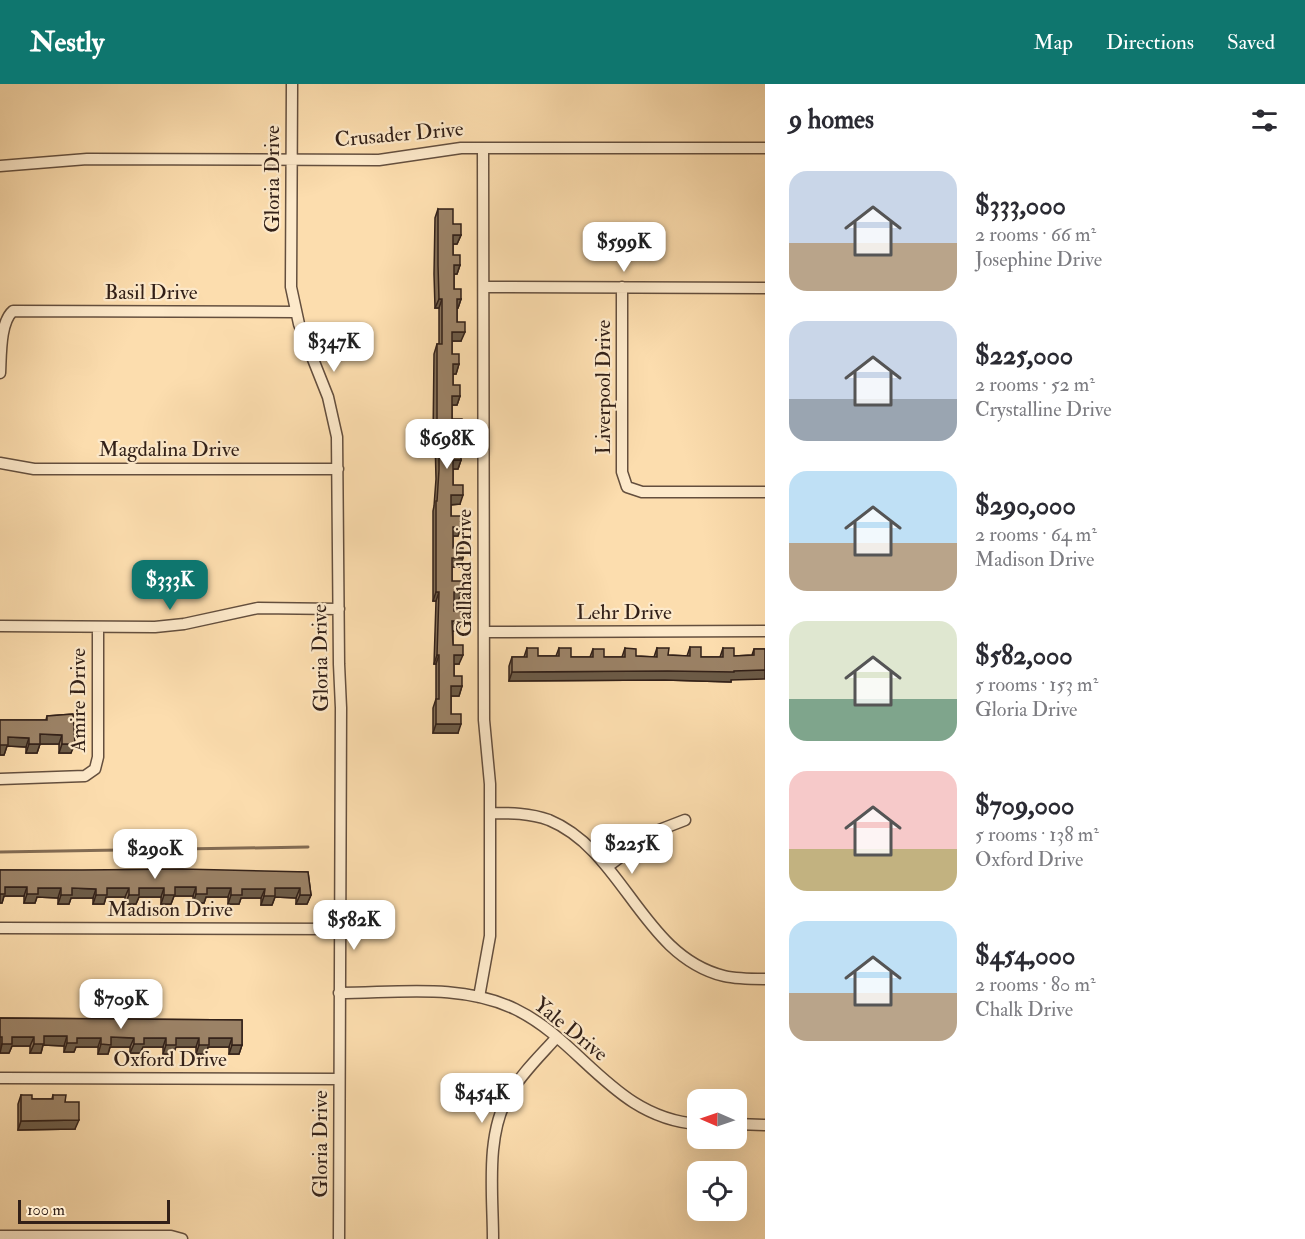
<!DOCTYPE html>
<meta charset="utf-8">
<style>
body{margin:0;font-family:"IM FELL Double Pica",serif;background:#f2f2f3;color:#2b2b33;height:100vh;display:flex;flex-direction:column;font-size:22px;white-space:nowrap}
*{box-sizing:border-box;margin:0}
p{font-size:20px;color:#7c7c81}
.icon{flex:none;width:33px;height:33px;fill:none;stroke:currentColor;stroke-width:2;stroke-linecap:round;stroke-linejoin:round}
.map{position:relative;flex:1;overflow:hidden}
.drawer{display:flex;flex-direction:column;background:#fff;width:540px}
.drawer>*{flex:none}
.needle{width:39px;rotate:272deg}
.fabs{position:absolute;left:687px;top:1005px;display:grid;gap:12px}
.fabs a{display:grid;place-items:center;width:60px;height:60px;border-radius:12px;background:#fff;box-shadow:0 6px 24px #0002;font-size:30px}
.scale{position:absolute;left:18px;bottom:15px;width:152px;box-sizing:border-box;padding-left:6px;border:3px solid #322018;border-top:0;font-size:16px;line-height:21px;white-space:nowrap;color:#322018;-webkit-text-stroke:4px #fde9ca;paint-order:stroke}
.price{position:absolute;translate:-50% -51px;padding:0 14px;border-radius:12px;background:#fff;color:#222;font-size:20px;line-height:39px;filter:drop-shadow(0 2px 3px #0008)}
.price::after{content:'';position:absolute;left:50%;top:36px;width:18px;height:14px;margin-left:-9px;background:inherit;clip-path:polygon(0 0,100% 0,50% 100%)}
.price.active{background:#0f766e;color:#fff}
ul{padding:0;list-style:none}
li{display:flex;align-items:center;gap:18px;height:150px;padding:0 24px}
li span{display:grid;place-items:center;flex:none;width:168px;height:120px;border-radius:18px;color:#555}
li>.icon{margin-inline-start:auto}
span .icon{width:72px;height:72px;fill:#fffc;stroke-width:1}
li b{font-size:26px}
h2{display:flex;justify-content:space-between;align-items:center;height:72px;padding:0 24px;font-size:26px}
header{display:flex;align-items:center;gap:36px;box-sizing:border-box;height:84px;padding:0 30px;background:#0f766e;color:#fff}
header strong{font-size:28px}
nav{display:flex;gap:33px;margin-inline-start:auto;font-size:21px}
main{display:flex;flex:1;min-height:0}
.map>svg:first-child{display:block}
</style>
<header>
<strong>Nestly</strong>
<nav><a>Map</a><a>Directions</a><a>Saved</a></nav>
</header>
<main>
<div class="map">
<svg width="765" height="1155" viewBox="0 0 765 1155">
<rect width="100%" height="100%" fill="#fcddae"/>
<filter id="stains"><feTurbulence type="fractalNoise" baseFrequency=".00333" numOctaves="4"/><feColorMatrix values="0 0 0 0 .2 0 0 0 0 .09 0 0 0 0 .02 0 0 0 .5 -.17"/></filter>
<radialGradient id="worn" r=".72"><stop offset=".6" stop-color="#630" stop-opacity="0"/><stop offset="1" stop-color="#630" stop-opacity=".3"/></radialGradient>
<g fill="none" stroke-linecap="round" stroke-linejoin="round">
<path stroke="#826b53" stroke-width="3" d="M0 768 308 763"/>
<g stroke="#644f3e" stroke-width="13">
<path id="street" d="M292 0 291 203 299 240 328 313 337 353 339 580 341 624 339 1155
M0 82 87 75 379 76 461 64H765
M484 203 765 204
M622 203V388L627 403 642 408H765
M0 289C1 271 0 238 13 227L296 228
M0 379 34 385H338
M0 542 155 543 184 540 258 524 339 525
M484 548 765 547
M0 695 85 692 95 685 98 673V543
M490 729C510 729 530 729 549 736 624 767 642 872 724 892 737 895 751 895 765 895
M607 783 654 748 685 736
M0 844 339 845
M339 909C397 909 461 899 515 925 582 957 614 1034 698 1040
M479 913 490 852V700L484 636 483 64
M0 994 339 995
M736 1040 765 1041
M0 1152H171L182 1155
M493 1155C493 1110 485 1051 509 1011 521 990 540 972 556 954"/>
</g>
<use href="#street" stroke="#fde9ca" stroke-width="10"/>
</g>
<path fill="#857058" stroke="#322018" stroke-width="1.5" d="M438 125 453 140 461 151 457 160H453V171L460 181 457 190H454V205L461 215 458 224H457V238L461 257H452V270L459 280 456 290H453V301L460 312 457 321H452V335L462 346 459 355H454V365L461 376 458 385H453V401L460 420 451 421V432L461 443 458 452H453V464L460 483H452V497L458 517H454V527L458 547H453V561L459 580H454V592L462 602 459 612H451V630L458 649H433V624L436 615V580H434L436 517H433V427L434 422 436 395 435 355H433L434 270 437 260H439V224H435L434 190 435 134Z
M690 563 701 573H720L723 564 734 572 752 571 754 565H765L731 596V598L665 596 509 597V582L512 573H524L527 564 538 572H556L559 564 571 573H590L593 565 604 573H622L625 564 636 572 654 573 657 564 668 571 687 572Z
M73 630 71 669H59V660H40L37 669H26V663L7 662 4 671H0V636H46L47 632Z
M0 786 308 788 311 811 307 820H296V814L275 813 272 821H261V814H241L239 820H228V813H206L204 819H193V812H174L171 820H161V813H139L136 820H125V813H106L104 820H93V814H71L69 820H58V814L37 813 35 819H24V812H4L2 819H0Z
M0 934 242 936V961L239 970H229V963H208L206 970H196V963H176L173 970H163V963H143L140 969H130V963H110L108 970H98V963H76L74 968H64V962L43 961 41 969H30V962H12L9 969H0Z
M21 1011 32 1015H52L53 1011 65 1018 75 1045 18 1046V1020Z"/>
<path fill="#6c5b47" stroke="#322018" stroke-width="1.5" d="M453 151H461L457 160H449Z
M454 181H460L457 190H451Z
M439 215H442L439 224H435Z
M457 215H461L458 224H454Z
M452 248H465L461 257H449Z
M453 280H459L456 290H449Z
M452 312H460L457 321H448Z
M437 346H439L435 355H433Z
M454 346H462L459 355H451Z
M453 376H461L458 385H449Z
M451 411H463L460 420 448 421Z
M453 443H461L458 452H449Z
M452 474H463L460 483H448Z
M436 508H439L436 517H433Z
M454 508H462L458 517H451Z
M452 537H462L458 547H449Z
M437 571H439L436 580H434Z
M454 571H463L459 580H451Z
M765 586V595L731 596V598L665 596 509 597 512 588Z
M451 602H462L459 612H448Z
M436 640H461L458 649H433Z
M40 650 62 651 59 660H37Z
M8 653 29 654 26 663 7 662 4 671H0V661Z
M29 660H40L37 669H26Z
M62 660H75L71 669H59Z
M5 803H27L24 812H4L2 819H0V810Z
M175 803H196L193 812H174L171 820H161L164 811Z
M38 804H61L58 814 37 813 35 819H24L27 810Z
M72 804 96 805 93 814H71L69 820H58L61 811Z
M107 804H129L125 813H106L104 820H93L96 811Z
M139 804H164L161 813H139L136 820H125L129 811Z
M207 804H231L228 813H206L204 819H193L196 810Z
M275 804H300L296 814 275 813 272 821H261L264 812Z
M242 805H265L261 814H241L239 820H228L231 811Z
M300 811H311L307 820H296Z
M44 952H67L64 962 43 961 41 969H30L34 960Z
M12 953H34L30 962H12L9 969H0L2 960Z
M111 953 134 954 130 963H110L108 970H98L101 960Z
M77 954H101L98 963H76L74 968H64L67 959Z
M144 954H166L163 963H143L140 969H130L134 960Z
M176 954H199L196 963H176L173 970H163L166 961Z
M209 954H232L229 963H208L206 970H196L199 961Z
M232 961H242L239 970H229Z
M79 1036 75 1045 18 1046 21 1037Z"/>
<path fill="#9b8266" stroke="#322018" stroke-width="1.5" d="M438 125H453V140H461V151H453V171H460V181H454V205H461V215H457V238H465V248H452V270H459V280H453V301H460V312H452V335H462V346H454V365H461V376H453V401H463V411H451V432H461V443H453V464H463V474H452V497H462V508H454V527H462V537H452L453 561H463V571H454V592H462V602H451V630H461V640H436V615H439V571H437L439 508H436V417H437L439 386V346H437V260H442V215H439L438 181Z
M690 563H701V573H723V564H734V572L754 571V565H765V586L734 587V588L668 587 512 588V573H527V564H538V572H559V564H571V573H593V565H604V573H625V564L636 565V572L657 573V564H669L668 571 690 572Z
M73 630 75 660H62V651L40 650V660H29V654L8 653V661H0V636H47V632Z
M182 785 308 788 311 811H300V804H275V812H264L265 805H242V811H231V804H207V810H196V803H175V811H164V804H139V811H129V804H107V811H96V805L72 804V811H61V804H38V810H27V803H5V810H0V786H82Z
M0 934 242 936V961H232V954H209V961H199V954H176V961H166V954H144V960H134V954L111 953V961L101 960V954H77V959H67V952H44V960H34V953H12V960H2V953H0Z
M21 1011H32V1015H53V1011H66L65 1018H79V1036L21 1037Z"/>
<g text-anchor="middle" stroke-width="4.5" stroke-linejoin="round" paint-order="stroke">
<g font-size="21" fill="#322018" stroke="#fde9ca">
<text transform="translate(399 50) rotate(-5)" y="7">Crusader Drive</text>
<text transform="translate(272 95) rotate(-90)" y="7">Gloria Drive</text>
<text x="151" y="215">Basil Drive</text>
<text transform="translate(603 303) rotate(-90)" y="7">Liverpool Drive</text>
<text x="169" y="372">Magdalina Drive</text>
<text transform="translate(464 489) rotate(-90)" y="7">Gallahad Drive</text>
<text x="624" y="535">Lehr Drive</text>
<text transform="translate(320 574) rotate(-91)" y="7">Gloria Drive</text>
<text transform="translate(78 616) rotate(-90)" y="7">Amire Drive</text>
<text x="170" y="832">Madison Drive</text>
<text transform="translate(571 945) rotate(39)" y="7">Yale Drive</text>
<text x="170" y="982">Oxford Drive</text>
<text transform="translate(320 1060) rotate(-90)" y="7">Gloria Drive</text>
</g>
</g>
<rect width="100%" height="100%" filter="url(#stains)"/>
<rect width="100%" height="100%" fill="url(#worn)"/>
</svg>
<div class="fabs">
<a><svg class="needle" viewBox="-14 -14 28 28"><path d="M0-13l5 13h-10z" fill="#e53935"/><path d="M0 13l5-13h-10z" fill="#7c7c81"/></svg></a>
<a><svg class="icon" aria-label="locate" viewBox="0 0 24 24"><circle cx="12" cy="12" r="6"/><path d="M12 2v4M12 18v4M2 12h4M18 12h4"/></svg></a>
</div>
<div class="scale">100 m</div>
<b class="price" style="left:624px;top:189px">$599K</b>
<b class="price" style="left:334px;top:289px">$347K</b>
<b class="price" style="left:447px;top:386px">$698K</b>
<b class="price active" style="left:170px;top:527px">$333K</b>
<b class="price" style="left:632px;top:791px">$225K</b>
<b class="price" style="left:155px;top:796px">$290K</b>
<b class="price" style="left:354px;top:867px">$582K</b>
<b class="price" style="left:121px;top:946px">$709K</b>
<b class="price" style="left:482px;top:1040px">$454K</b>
</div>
<section class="drawer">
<h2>9 homes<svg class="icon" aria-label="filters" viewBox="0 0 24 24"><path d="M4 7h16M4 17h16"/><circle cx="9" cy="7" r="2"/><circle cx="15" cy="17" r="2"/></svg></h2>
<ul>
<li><span style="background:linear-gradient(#c9d6e8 60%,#b9a48a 0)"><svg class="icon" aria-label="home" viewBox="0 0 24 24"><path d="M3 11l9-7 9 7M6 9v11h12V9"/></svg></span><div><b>$333,000</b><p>2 rooms · 66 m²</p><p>Josephine Drive</p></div></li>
<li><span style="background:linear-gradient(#c9d6e8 65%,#9aa5b1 0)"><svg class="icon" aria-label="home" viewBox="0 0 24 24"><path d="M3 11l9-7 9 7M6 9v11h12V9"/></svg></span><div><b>$225,000</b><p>2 rooms · 52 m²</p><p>Crystalline Drive</p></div></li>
<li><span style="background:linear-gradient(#bfe0f5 60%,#b9a48a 0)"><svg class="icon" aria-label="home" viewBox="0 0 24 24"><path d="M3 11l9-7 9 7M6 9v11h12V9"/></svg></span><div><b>$290,000</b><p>2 rooms · 64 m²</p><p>Madison Drive</p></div></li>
<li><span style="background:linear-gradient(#dfe7d0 65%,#7fa58c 0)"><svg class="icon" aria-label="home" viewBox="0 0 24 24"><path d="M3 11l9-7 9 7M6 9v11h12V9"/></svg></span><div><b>$582,000</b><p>5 rooms · 153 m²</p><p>Gloria Drive</p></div></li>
<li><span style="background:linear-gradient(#f6c9c9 65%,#c2b280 0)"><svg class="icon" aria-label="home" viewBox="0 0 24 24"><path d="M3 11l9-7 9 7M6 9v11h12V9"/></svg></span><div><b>$709,000</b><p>5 rooms · 138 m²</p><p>Oxford Drive</p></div></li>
<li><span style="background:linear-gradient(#bfe0f5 60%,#b9a48a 0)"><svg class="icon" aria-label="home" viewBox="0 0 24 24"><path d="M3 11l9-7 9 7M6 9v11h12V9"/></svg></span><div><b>$454,000</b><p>2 rooms · 80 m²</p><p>Chalk Drive</p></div></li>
</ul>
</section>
</main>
